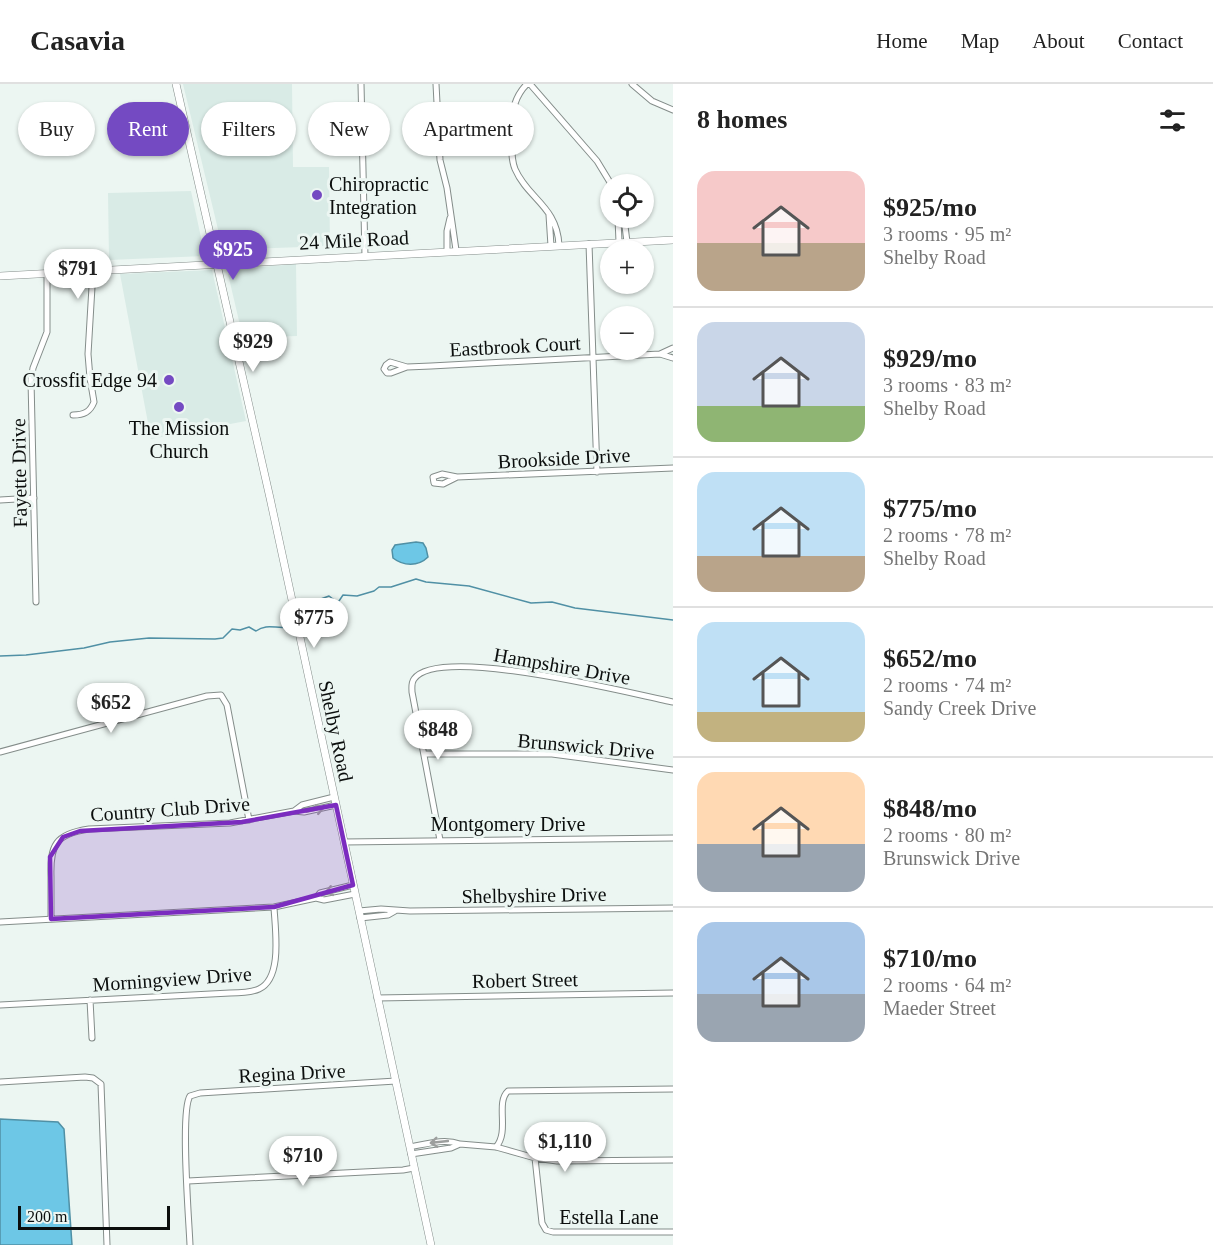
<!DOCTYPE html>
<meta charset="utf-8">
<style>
body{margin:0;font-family:Georgia,serif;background:#f2f2f2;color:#222;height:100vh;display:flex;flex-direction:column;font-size:22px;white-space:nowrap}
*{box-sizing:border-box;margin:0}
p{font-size:20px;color:#767676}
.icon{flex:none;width:33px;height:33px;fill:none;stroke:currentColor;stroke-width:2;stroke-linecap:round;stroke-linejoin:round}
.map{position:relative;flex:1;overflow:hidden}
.drawer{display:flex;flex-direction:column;background:#fff;width:540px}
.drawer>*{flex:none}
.top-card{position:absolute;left:18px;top:18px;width:564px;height:54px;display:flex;gap:12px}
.buttons{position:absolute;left:600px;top:90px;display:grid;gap:12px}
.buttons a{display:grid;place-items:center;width:54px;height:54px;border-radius:50%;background:#fff;box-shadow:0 2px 4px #0004;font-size:30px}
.scale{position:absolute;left:18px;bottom:15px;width:152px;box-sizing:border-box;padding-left:6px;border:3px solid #0b0e0d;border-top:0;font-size:16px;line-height:21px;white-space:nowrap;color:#0b0e0d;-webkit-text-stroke:4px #ecf6f2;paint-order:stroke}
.price{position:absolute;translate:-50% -51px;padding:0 14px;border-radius:21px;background:#fff;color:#222;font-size:20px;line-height:39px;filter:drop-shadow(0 2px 3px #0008)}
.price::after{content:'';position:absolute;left:50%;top:36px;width:18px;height:14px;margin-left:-9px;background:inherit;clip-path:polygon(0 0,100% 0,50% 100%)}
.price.active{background:#744ac2;color:#fff}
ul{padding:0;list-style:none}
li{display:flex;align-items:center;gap:18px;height:150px;padding:0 24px}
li+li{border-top:2px solid #e0e0e0}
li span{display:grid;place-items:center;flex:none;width:168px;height:120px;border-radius:18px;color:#555}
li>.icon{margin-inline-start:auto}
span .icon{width:72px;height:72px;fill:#fffc;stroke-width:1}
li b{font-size:26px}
h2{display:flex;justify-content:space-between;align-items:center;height:72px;padding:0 24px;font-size:26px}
.tag{padding:0 21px;border-radius:27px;background:#fff;box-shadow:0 2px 4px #0004;font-size:21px;line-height:54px}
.tag.active{background:#744ac2;color:#fff}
header{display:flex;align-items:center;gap:36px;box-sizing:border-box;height:84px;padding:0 30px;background:#fff;border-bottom:2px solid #e0e0e0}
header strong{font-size:28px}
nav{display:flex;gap:33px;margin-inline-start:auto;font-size:21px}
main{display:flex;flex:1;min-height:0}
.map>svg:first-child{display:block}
</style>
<header>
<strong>Casavia</strong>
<nav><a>Home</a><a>Map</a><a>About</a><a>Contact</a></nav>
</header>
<main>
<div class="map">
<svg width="673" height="1161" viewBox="0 0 673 1161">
<rect width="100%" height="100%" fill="#ecf6f2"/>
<path fill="#d9ebe6" d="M183 0H292L293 83H329L330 162 223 166Z
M191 107 205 172 109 176 108 109Z
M296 180 297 252 243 254 228 190 235 185Z
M212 186 246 337 151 355 120 190Z"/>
<path fill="#6dc7e6" stroke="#5090a5" stroke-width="1.5" d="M416 458 423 459 426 464 428 473C418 483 403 482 393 474L392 466 395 461Z
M0 1035 58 1038 64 1045 72 1161H0Z"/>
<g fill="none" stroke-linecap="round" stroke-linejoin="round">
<path stroke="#5090a5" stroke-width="1.5" d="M301 539 314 533V526L310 519 329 512 333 515 335 521 337 520 343 511 357 512 374 507 379 503H391L416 495 426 498 469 502 531 519 552 518 575 524 673 536
M0 572 26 571 84 564 110 558 149 554 215 555 223 554 232 545 240 546 249 543 256 547C267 539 276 545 288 543"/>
<g stroke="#848d8a" stroke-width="7">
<path id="street" d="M361 0 365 172
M436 0 440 76 447 104 456 166
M527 0C515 12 512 26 512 43 512 56 510 73 515 85 528 115 557 122 559 161
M530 0 597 77 611 100
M632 0 652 17 673 26
M549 131 551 162
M618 134 619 158
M624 134 627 158
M589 160 597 388
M447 167V147L450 134
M660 270 673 264
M407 283 390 278 386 281 384 285 387 289H391L407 283 431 282 660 270 673 274
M73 331C84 331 90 328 94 318L90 294 88 270 93 186
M442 390 457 393 443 400 434 399 433 393Z
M457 393 673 384
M0 416 34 414
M36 518 31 296 33 284 47 248V189
M0 668 207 612 221 611 227 621 249 736
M424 670H552L673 686
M334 713 302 721 294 727 304 728 336 721
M440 756 412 608C412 604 411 599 414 595 439 560 632 610 673 618
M344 758 673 754
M316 814 320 809 353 801
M359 827 381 825 410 827 673 824
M360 834 388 831 395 827
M51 835C51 821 51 807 51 793 50 761 55 750 89 745L230 739 294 727
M0 838 274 823 316 814 324 816 355 810
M377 914 673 909
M90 916 92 954
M0 921 230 909C239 909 250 909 259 905 283 894 275 845 274 823
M0 998 85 993 93 994 101 1000 107 1161
M460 1060 496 1063 535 1074 557 1077 673 1076
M410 1063C426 1060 444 1054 460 1060L451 1064 411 1070
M496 1063C510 1047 495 1019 508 1007L673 1005
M535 1074 542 1139 546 1146 553 1148H673
M188 1097 403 1086 414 1084
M190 1161C189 1136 180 1027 190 1012L200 1009 396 997"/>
</g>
<g stroke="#848d8a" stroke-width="8">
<path id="secondary" d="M176 0 270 414 431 1161
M0 192 673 156"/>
</g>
<use href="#street" stroke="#fff" stroke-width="5"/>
<use href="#secondary" stroke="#fff" stroke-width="7"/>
</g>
<defs><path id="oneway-shaft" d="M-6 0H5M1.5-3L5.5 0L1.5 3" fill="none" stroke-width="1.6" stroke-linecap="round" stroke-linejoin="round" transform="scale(1.5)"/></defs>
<g stroke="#9d9f9e">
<use href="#oneway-shaft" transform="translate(315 726) rotate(-12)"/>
<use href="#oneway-shaft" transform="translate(334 806) rotate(166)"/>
<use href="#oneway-shaft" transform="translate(439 1058) rotate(174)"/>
</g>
<path fill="#7b2cbf" fill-opacity="0.2" stroke="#7b2cbf" stroke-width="4.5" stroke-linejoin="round" d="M336 721 353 801 274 823 51 835 50 773 63 753 80 747 242 738Z"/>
<g fill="#744ac2" stroke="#ecf6f2" stroke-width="2">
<circle cx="317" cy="111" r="6"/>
<circle cx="169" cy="296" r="6"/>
<circle cx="179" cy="323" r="6"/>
</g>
<g text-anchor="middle" stroke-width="6" stroke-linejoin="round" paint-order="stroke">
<g font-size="20" fill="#0b0e0d" stroke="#ecf6f2" text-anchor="start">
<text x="329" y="107">Chiropractic<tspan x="329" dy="23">Integration</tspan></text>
<text x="157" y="303" text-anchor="end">Crossfit Edge 94</text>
<text x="179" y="351" text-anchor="middle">The Mission<tspan x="179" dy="23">Church</tspan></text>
</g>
<g font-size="20" fill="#0b0e0d" stroke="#ecf6f2">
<text transform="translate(354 156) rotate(-3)" y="7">24 Mile Road</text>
<text transform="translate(515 262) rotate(-3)" y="7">Eastbrook Court</text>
<text transform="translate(564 374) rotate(-3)" y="7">Brookside Drive</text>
<text transform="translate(19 389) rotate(-91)" y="7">Fayette Drive</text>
<text transform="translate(562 582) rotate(10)" y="7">Hampshire Drive</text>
<text transform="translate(336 647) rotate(78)" y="7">Shelby Road</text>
<text transform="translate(586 662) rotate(5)" y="7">Brunswick Drive</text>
<text transform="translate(170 725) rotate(-4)" y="7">Country Club Drive</text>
<text x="508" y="747">Montgomery Drive</text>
<text transform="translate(534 811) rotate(-1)" y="7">Shelbyshire Drive</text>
<text transform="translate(172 895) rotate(-4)" y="7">Morningview Drive</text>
<text transform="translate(525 896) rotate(-1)" y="7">Robert Street</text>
<text transform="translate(292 989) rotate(-3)" y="7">Regina Drive</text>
<text x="609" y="1140">Estella Lane</text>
</g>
</g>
</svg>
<div class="buttons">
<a><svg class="icon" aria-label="locate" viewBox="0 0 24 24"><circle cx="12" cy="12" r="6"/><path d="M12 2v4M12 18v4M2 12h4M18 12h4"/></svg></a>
<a>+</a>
<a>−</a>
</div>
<div class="scale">200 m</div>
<b class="price active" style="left:233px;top:197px">$925</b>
<b class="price" style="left:78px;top:216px">$791</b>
<b class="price" style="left:253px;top:289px">$929</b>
<b class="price" style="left:314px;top:565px">$775</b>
<b class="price" style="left:111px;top:650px">$652</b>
<b class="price" style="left:438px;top:677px">$848</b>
<b class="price" style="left:565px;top:1089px">$1,110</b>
<b class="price" style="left:303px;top:1103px">$710</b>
<div class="top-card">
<a class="tag">Buy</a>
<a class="tag active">Rent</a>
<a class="tag">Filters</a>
<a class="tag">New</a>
<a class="tag">Apartment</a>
</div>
</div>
<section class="drawer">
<h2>8 homes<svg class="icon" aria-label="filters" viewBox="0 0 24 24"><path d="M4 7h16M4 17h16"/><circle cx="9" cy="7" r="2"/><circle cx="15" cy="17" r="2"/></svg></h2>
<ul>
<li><span style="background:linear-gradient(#f6c9c9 60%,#b9a48a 0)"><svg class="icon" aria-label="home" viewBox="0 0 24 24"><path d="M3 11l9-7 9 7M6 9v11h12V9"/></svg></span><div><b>$925/mo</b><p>3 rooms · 95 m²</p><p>Shelby Road</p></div></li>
<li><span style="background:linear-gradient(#c9d6e8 70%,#8fb573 0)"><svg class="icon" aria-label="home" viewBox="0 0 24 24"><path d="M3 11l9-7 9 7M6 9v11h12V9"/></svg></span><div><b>$929/mo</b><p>3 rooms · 83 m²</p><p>Shelby Road</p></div></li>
<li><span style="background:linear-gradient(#bfe0f5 70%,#b9a48a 0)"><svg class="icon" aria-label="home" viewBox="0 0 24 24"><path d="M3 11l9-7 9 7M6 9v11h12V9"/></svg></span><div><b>$775/mo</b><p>2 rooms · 78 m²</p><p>Shelby Road</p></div></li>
<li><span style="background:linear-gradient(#bfe0f5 75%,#c2b280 0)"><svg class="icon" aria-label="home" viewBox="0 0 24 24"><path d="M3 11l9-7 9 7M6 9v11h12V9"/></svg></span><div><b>$652/mo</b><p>2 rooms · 74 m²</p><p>Sandy Creek Drive</p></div></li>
<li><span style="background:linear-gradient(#ffd9b3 60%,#9aa5b1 0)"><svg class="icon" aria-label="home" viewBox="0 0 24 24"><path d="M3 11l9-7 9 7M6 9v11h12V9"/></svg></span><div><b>$848/mo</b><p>2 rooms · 80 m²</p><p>Brunswick Drive</p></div></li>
<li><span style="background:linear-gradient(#a9c7e8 60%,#9aa5b1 0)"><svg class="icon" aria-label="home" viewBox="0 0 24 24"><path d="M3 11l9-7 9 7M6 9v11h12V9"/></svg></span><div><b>$710/mo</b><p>2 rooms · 64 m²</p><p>Maeder Street</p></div></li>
</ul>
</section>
</main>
